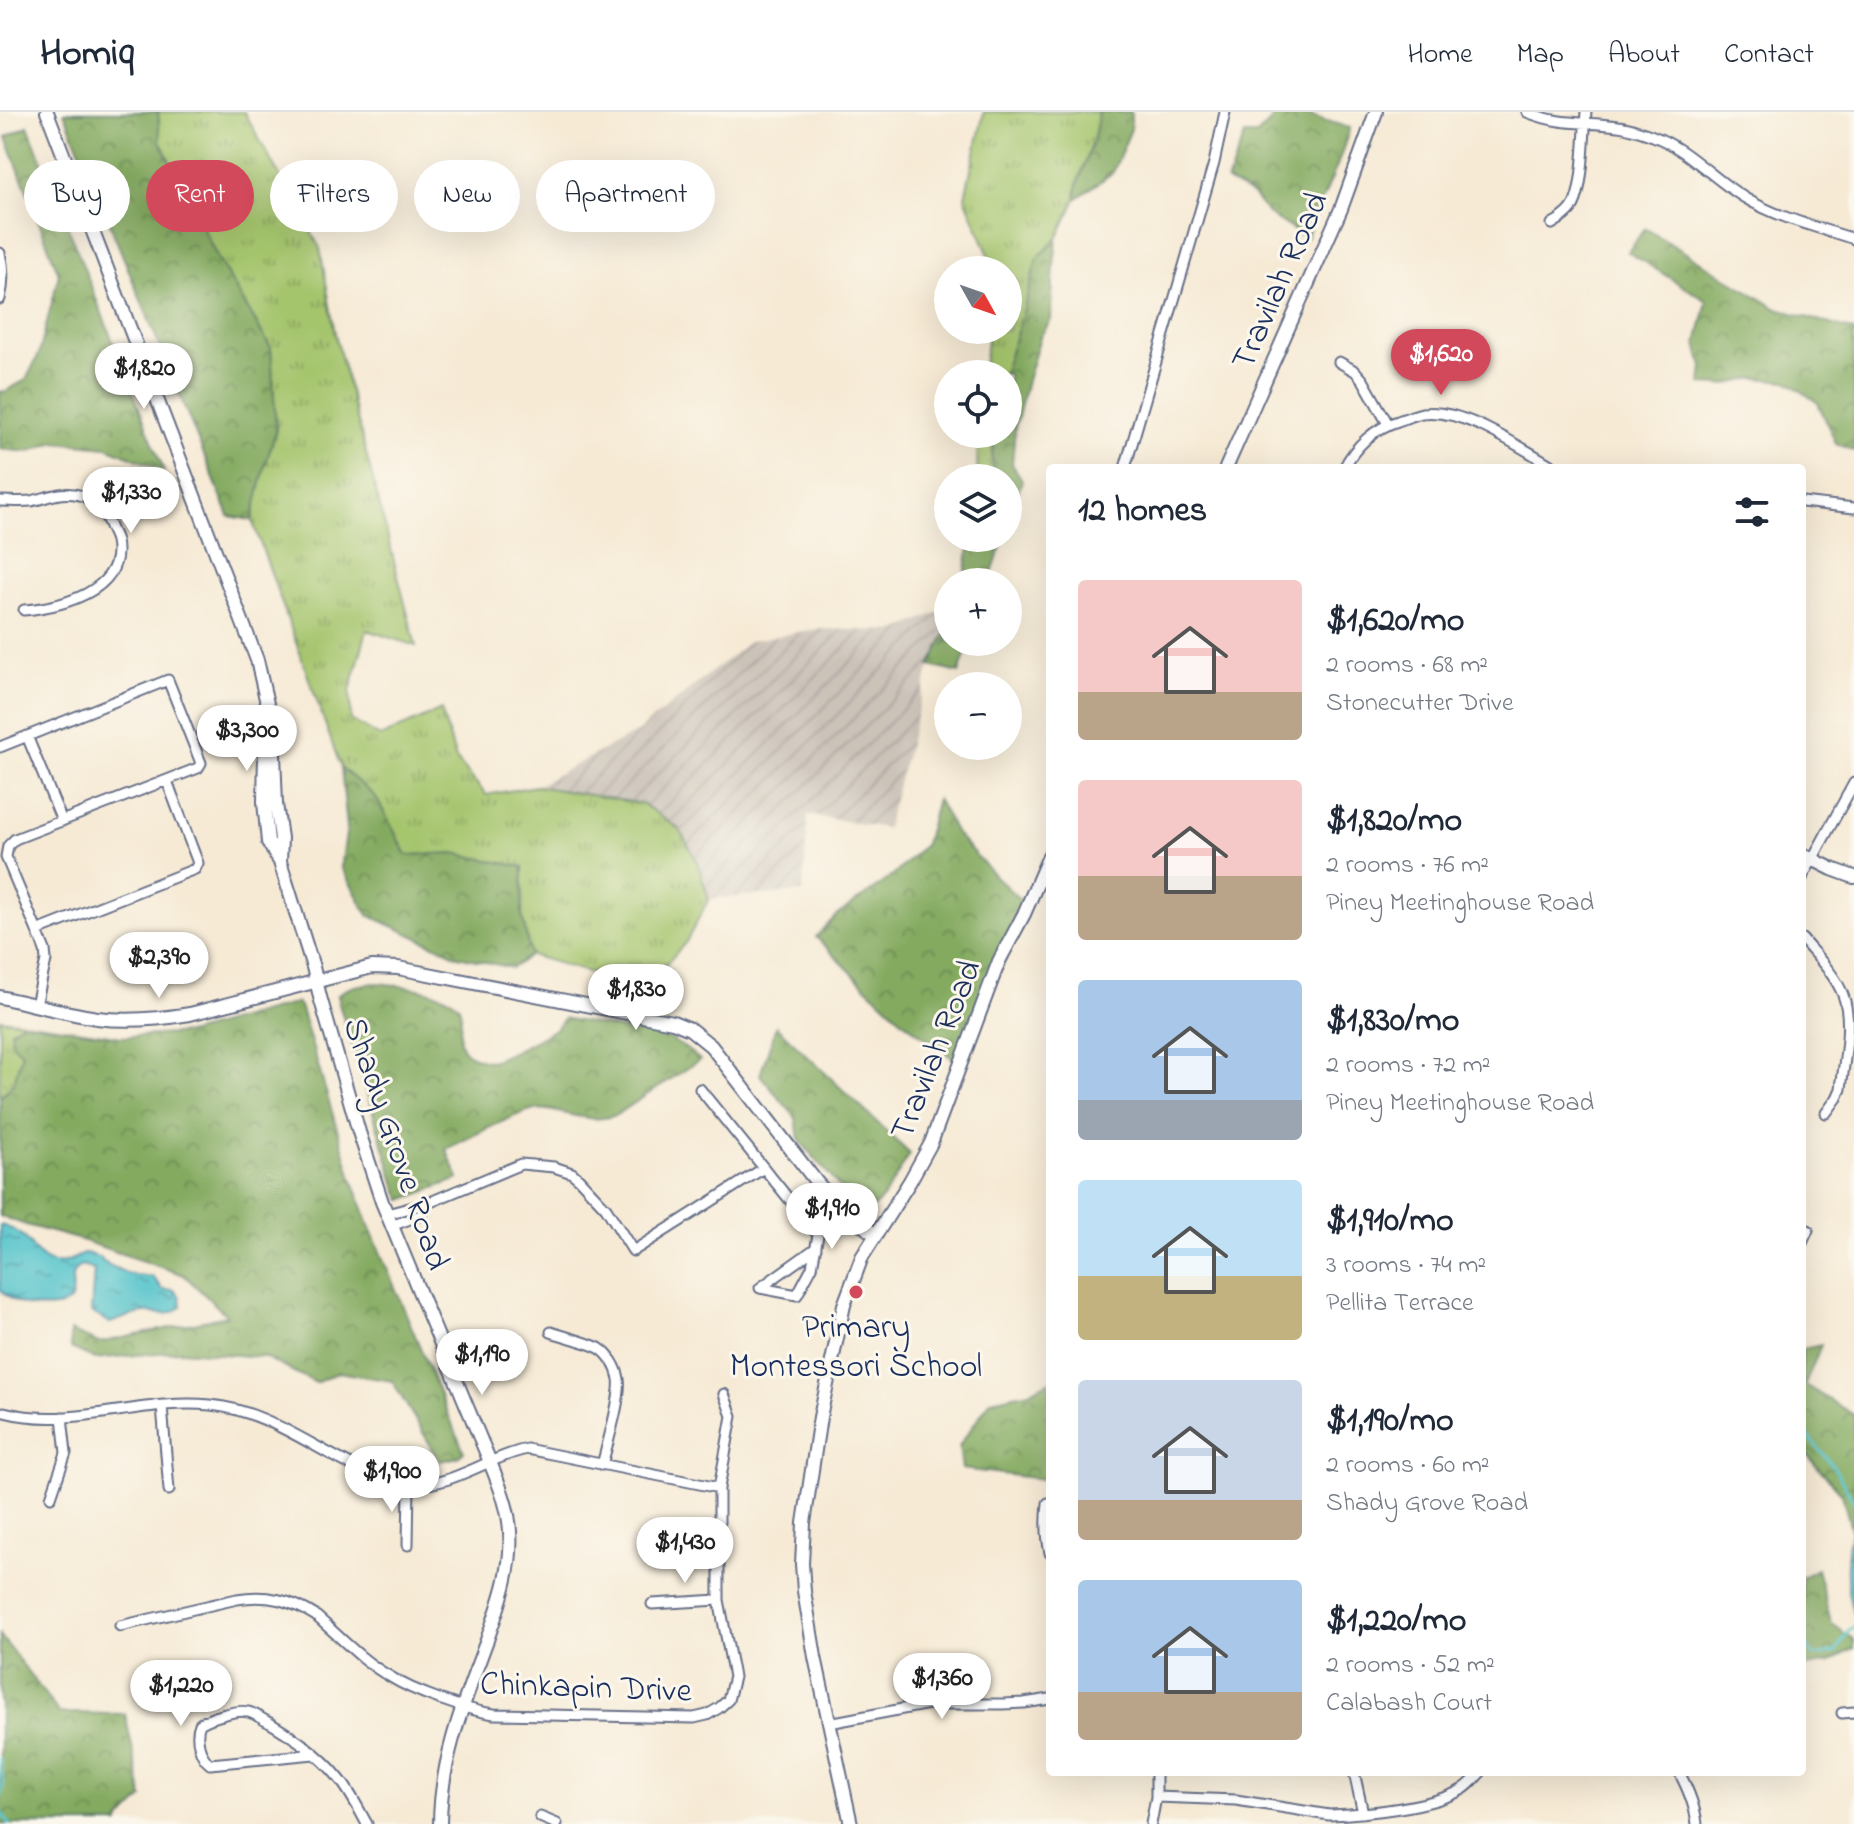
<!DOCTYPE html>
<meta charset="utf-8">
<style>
body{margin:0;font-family:"Indie Flower",sans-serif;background:#f2f2f3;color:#1f2937;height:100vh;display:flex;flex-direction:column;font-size:30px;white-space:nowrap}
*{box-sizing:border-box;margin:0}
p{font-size:26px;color:#747a83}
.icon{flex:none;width:44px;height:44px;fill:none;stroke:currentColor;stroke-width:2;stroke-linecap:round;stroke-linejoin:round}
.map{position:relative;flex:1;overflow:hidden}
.details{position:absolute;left:1046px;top:352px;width:760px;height:1312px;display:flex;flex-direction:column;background:#fff;border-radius:8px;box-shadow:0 8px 32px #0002}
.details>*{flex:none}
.guide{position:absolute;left:24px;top:48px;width:760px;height:72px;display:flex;gap:16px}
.needle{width:52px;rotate:130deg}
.buttons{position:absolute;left:934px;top:144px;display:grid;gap:16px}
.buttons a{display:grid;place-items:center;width:88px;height:88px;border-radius:50%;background:#fff;box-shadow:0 8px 32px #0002;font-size:40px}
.price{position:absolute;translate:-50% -68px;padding:0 18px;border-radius:28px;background:#fff;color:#222;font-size:26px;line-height:52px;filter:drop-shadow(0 2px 4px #0008)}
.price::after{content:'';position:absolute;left:50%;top:48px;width:24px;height:18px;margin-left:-12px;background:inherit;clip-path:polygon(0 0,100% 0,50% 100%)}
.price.current{background:#d1495b;color:#fff}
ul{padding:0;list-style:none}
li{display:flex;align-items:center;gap:24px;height:200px;padding:0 32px}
li span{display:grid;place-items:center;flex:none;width:224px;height:160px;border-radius:8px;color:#555}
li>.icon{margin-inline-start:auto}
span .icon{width:96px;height:96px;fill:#fffc;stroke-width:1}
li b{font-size:34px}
h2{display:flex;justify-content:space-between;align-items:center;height:96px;padding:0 32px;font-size:34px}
.tag{padding:0 28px;border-radius:36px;background:#fff;box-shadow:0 8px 32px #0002;font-size:28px;line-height:72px}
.tag.current{background:#d1495b;color:#fff}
header{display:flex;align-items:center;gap:48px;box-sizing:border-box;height:112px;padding:0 40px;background:#fff;border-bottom:2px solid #e0e1e3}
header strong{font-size:38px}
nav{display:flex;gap:44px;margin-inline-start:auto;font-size:28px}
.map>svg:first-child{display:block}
</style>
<header>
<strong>Homiq</strong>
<nav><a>Home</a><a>Map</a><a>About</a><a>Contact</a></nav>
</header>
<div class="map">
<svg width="1854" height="1712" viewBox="0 0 1854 1712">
<defs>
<pattern id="industrial-furrows" width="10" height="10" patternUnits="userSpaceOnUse" patternTransform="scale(2)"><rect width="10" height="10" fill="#cbc2b8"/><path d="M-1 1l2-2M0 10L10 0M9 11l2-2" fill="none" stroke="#aea7a1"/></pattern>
<pattern id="grass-tufts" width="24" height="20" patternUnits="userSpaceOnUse" patternTransform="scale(2)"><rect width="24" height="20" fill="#a5c56d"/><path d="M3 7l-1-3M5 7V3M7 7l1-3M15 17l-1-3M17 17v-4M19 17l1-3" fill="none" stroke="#86a05d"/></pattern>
<pattern id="forest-crowns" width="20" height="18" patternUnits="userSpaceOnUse" patternTransform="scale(2)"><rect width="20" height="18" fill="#84aa60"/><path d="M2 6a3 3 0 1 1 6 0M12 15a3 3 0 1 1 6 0" fill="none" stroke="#6b8b52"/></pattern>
<pattern id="water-ripples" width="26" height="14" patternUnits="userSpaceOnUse" patternTransform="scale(2)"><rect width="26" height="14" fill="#58c5cc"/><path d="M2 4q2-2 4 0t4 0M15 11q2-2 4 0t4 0" fill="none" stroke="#48a0a9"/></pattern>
</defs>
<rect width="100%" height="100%" fill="#fbf7ec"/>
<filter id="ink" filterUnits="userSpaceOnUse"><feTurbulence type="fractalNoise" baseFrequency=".0125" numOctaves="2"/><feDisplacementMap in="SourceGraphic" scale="16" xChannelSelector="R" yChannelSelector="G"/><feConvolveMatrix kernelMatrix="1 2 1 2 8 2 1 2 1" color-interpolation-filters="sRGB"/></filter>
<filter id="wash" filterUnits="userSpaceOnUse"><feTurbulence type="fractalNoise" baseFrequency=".006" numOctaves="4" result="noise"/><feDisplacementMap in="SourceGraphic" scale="32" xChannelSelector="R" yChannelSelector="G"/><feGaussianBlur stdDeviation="1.8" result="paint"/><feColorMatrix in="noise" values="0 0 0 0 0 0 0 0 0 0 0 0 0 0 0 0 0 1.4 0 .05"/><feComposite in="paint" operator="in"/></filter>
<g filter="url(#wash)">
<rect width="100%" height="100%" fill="#f6ead5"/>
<path fill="url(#industrial-furrows)" d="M948 496V517L930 554 886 716 808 703 803 780 709 787 696 747 679 717 643 692 536 674 637 620 750 529 817 517 895 519Z"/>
<path fill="url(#grass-tufts)" stroke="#607a66" stroke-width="2" d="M158 0H244L320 136 335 222 416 534 367 518 350 579 351 608 380 625 441 598 456 647 486 683 536 674 643 692 679 717 696 747 709 787 686 830 659 860 621 870 530 843 522 803 523 755 426 743H407L375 684 341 656 252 408 265 354 276 318 271 236 219 149 160 29Z
M984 0H1099L1093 30 1078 70 1076 87 1057 127 1037 146 1021 208 1003 262H983L988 218H1008V158H995L965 85Z
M978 322H995L992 344 993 366H977Z
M0 907 24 910 11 918 22 941 14 970 0 985Z"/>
<path fill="url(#forest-crowns)" stroke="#506c5f" stroke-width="2" d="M64 0H158L160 29 219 149 271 236 276 318 265 354 252 408 229 404Z
M1099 0H1131V17L1113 60 1076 87 1078 71 1093 30Z
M1274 0H1298L1350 16 1337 54 1306 126 1268 102 1253 83 1227 69 1245 23H1257L1271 9Z
M28 14 164 359 107 335 55 330 28 340 0 337V279L4 280 26 268 39 242 59 162 6 25Z
M1645 116 1776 196 1854 219V339L1836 331 1818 291 1787 269 1756 266 1723 273 1701 272 1703 255 1697 232 1707 189 1628 140Z
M1057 127 1054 153 1051 208 1040 225 1026 272 1015 317 1012 352 1022 368 1008 412V366H993L992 344 995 322H1008V262H1003L1021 208 1037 146Z
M971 426H1004L989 470H964Z
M948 517V530H970L959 561 930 554Z
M341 656 375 684 407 743 454 741 523 755 522 803 530 843 512 856 458 844 368 803 341 755 347 715Z
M937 687 957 723 995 764 1027 794 960 952 903 909 860 869 816 825 836 804 894 763 925 732Z
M378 871C396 873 441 878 455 890 470 902 450 929 467 941 473 945 483 949 490 949 500 947 547 923 556 916 559 913 562 909 564 906L668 926 685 936 700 948 616 1003C588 1013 564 998 537 997 525 996 461 1030 446 1037L459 1067 402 1088 398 1080 339 892 338 883C348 873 364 872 378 871Z
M296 891 300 894 353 1069 370 1116 464 1340 458 1345 440 1349 392 1269 339 1260 316 1271 264 1245 180 1239 95 1247 71 1236 70 1219 99 1231 227 1204 184 1163 81 1128 26 1113 0 1104V985L14 970 22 941 13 932 11 918 24 910 122 925 191 921Z
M776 914 910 1042 883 1086 868 1100 854 1092 799 1028 796 1006 760 963Z
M1821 1233 1805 1273 1854 1303V1404L1851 1417 1842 1382 1806 1342 1802 1341V1237Z
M1050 1269V1368L962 1357 959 1334 991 1288 1029 1280Z
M1817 1457 1831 1511 1854 1528V1537L1829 1550 1802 1555V1465Z
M0 1523 59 1601 125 1602 143 1686 119 1710V1712H0Z"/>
<path fill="url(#water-ripples)" stroke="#3a7a95" stroke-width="2" d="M0 1113C8 1115 18 1119 24 1125 35 1136 40 1153 60 1151 69 1150 78 1144 86 1141L99 1145 103 1150 128 1162 153 1165 162 1177 174 1178 180 1185 181 1195C166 1207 158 1199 142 1201 131 1203 120 1207 110 1211L91 1200 94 1158 82 1153C64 1162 77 1174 71 1187 66 1199 32 1196 22 1192 14 1190 7 1183 0 1178Z
M1854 1405V1501C1842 1472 1847 1435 1854 1405Z"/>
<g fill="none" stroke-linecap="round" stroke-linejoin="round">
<path stroke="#58c5cc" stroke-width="3" d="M1802 1317 1833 1354 1854 1390
M1802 1527 1814 1544 1836 1540 1848 1519 1854 1515
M0 1647 3 1674 0 1685
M0 1697 9 1712"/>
</g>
</g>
<g filter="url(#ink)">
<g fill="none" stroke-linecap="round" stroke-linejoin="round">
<g stroke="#687088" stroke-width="13">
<path id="street" d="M1527 0C1561 14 1583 9 1618 14 1629 15 1642 20 1653 24 1688 37 1713 67 1745 86 1778 106 1817 115 1854 127
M1552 112C1559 108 1567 103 1572 96 1584 79 1584 23 1586 0
M0 141C4 157 4 171 0 187
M1339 250 1355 259 1363 268 1388 312
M1125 356 1214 51 1225 0
M1344 356C1355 334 1375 316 1398 309 1406 306 1414 303 1422 301 1464 295 1520 336 1556 356
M0 389C10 389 21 390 31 389 47 386 62 378 79 383 93 386 104 400 109 412 111 418 115 424 116 429 126 479 60 495 24 498
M1802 390 1854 396
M27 624 62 709
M0 635 168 568 201 651 198 656 15 727 8 734 6 745 45 838 46 848 36 893
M1802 766 1854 671
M37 819 195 757 198 751 167 669
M1802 827C1816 844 1835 862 1843 883 1853 909 1844 949 1841 977L1837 986 1826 1001
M700 977 818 1123 812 1155 797 1183 760 1176 816 1136
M387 1102 428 1091 521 1052 554 1055 572 1061 579 1067 606 1096 633 1139 764 1056
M391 1114 421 1103 428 1091
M1802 1131 1808 1118
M551 1220C566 1225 584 1229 599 1236 609 1242 617 1255 619 1267 622 1284 607 1333 602 1353
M162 1294 169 1378
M4 1300C72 1318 141 1286 210 1293 260 1297 305 1330 349 1352 369 1363 389 1372 412 1373 454 1374 488 1345 527 1337L719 1376
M51 1385 66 1341 62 1305
M1048 1391C1046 1409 1046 1424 1050 1441
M408 1433 409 1373
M652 1492 719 1488
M120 1514 237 1487C267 1482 291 1488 316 1504 339 1524 362 1549 389 1564 414 1580 466 1598 494 1602L694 1606 707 1603 719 1596 728 1588 734 1565 719 1488V1376L732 1304 724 1282
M1842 1601 1854 1600
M829 1611 929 1592H1003L1024 1591 1050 1587
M314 1642 210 1652C199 1644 195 1623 200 1612 208 1606 238 1597 248 1600 255 1601 263 1608 270 1611 295 1626 319 1642 338 1665 350 1679 358 1696 367 1712
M1354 1660 1363 1701
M1679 1660C1688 1677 1695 1693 1697 1712
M1156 1685 1236 1688 1329 1703C1363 1702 1434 1695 1463 1677 1470 1673 1475 1666 1481 1660
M540 1705 557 1712
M1151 1712 1156 1685V1660"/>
</g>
<g stroke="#687088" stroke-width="16">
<path id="secondary" d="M47 0 257 548 268 596
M1226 356 1341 97 1376 0
M266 590 264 690 268 730 280 750 313 855 320 885 359 1020 382 1090 490 1350C499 1373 509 1395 510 1420 513 1458 499 1493 487 1528 465 1587 440 1648 440 1712
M273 617 276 692 281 726 280 750
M1802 742 1832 757 1854 765
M0 885C32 892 65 901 97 906 128 910 160 907 190 902L372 855 398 856 673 910 690 917 711 934 818 1072 836 1091 875 1123
M851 1712 815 1545 804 1479 802 1452 804 1411 820 1305 844 1193 862 1145 910 1069 931 1031 999 849 1024 802 1050 742"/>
</g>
<use href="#street" stroke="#fff" stroke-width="9"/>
<use href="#secondary" stroke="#fff" stroke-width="12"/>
</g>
</g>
<circle fill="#d1495b" stroke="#fbf7ec" stroke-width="3" cx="856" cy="1180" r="8"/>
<g text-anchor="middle" stroke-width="6" stroke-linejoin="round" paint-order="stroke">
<g font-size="34" fill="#1b2f5e" stroke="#fbf7ec">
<text transform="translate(1278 168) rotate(-66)" y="12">Travilah Road</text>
<text transform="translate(934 937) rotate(-68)" y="12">Travilah Road</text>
<text transform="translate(398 1031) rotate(71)" y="12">Shady Grove Road</text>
<text transform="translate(586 1573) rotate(2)" y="12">Chinkapin Drive</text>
</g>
<g font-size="34" fill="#1b2f5e" stroke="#fbf7ec">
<text x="856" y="1225">Primary<tspan x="856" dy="39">Montessori School</tspan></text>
</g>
</g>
</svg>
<div class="buttons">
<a><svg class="needle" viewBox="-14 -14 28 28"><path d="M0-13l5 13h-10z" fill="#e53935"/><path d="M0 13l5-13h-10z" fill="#747a83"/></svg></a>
<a><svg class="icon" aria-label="locate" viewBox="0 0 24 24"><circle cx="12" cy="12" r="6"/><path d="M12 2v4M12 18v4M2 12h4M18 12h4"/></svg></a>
<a><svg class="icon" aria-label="layers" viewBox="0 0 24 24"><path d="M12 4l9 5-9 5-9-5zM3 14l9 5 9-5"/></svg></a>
<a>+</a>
<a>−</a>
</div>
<b class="price current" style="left:1441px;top:285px">$1,620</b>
<b class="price" style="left:144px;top:299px">$1,820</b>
<b class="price" style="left:131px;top:423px">$1,330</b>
<b class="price" style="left:247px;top:661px">$3,300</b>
<b class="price" style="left:159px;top:888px">$2,390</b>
<b class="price" style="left:636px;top:920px">$1,830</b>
<b class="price" style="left:832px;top:1139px">$1,910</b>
<b class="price" style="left:482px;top:1285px">$1,190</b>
<b class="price" style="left:392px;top:1402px">$1,900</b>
<b class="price" style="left:685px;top:1473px">$1,430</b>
<b class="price" style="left:942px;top:1609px">$1,360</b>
<b class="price" style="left:181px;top:1616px">$1,220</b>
<div class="guide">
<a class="tag">Buy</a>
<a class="tag current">Rent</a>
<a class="tag">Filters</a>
<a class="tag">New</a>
<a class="tag">Apartment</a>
</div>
<section class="details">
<h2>12 homes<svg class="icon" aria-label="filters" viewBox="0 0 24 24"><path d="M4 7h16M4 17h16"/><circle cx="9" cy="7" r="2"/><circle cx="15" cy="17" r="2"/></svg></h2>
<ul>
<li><span style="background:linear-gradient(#f6c9c9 70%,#b9a48a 0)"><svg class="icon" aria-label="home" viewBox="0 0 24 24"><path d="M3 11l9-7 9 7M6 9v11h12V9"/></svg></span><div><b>$1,620/mo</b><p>2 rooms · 68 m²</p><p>Stonecutter Drive</p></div></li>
<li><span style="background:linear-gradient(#f6c9c9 60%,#b9a48a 0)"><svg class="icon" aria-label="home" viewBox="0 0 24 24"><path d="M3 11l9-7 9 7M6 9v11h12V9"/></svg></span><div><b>$1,820/mo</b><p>2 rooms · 76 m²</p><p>Piney Meetinghouse Road</p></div></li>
<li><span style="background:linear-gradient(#a9c7e8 75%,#9aa5b1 0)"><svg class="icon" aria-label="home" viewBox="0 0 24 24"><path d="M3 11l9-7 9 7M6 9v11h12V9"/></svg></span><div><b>$1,830/mo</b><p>2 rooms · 72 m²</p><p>Piney Meetinghouse Road</p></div></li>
<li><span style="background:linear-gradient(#bfe0f5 60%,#c2b280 0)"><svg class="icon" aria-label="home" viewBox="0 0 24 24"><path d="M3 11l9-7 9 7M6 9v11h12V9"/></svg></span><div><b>$1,910/mo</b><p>3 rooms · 74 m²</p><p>Pellita Terrace</p></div></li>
<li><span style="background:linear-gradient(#c9d6e8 75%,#b9a48a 0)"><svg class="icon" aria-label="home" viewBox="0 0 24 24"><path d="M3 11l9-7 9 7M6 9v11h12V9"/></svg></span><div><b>$1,190/mo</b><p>2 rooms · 60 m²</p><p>Shady Grove Road</p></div></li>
<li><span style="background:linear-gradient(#a9c7e8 70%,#b9a48a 0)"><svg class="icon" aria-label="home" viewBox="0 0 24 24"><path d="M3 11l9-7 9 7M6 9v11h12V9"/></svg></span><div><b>$1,220/mo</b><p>2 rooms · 52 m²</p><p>Calabash Court</p></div></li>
</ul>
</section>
</div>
